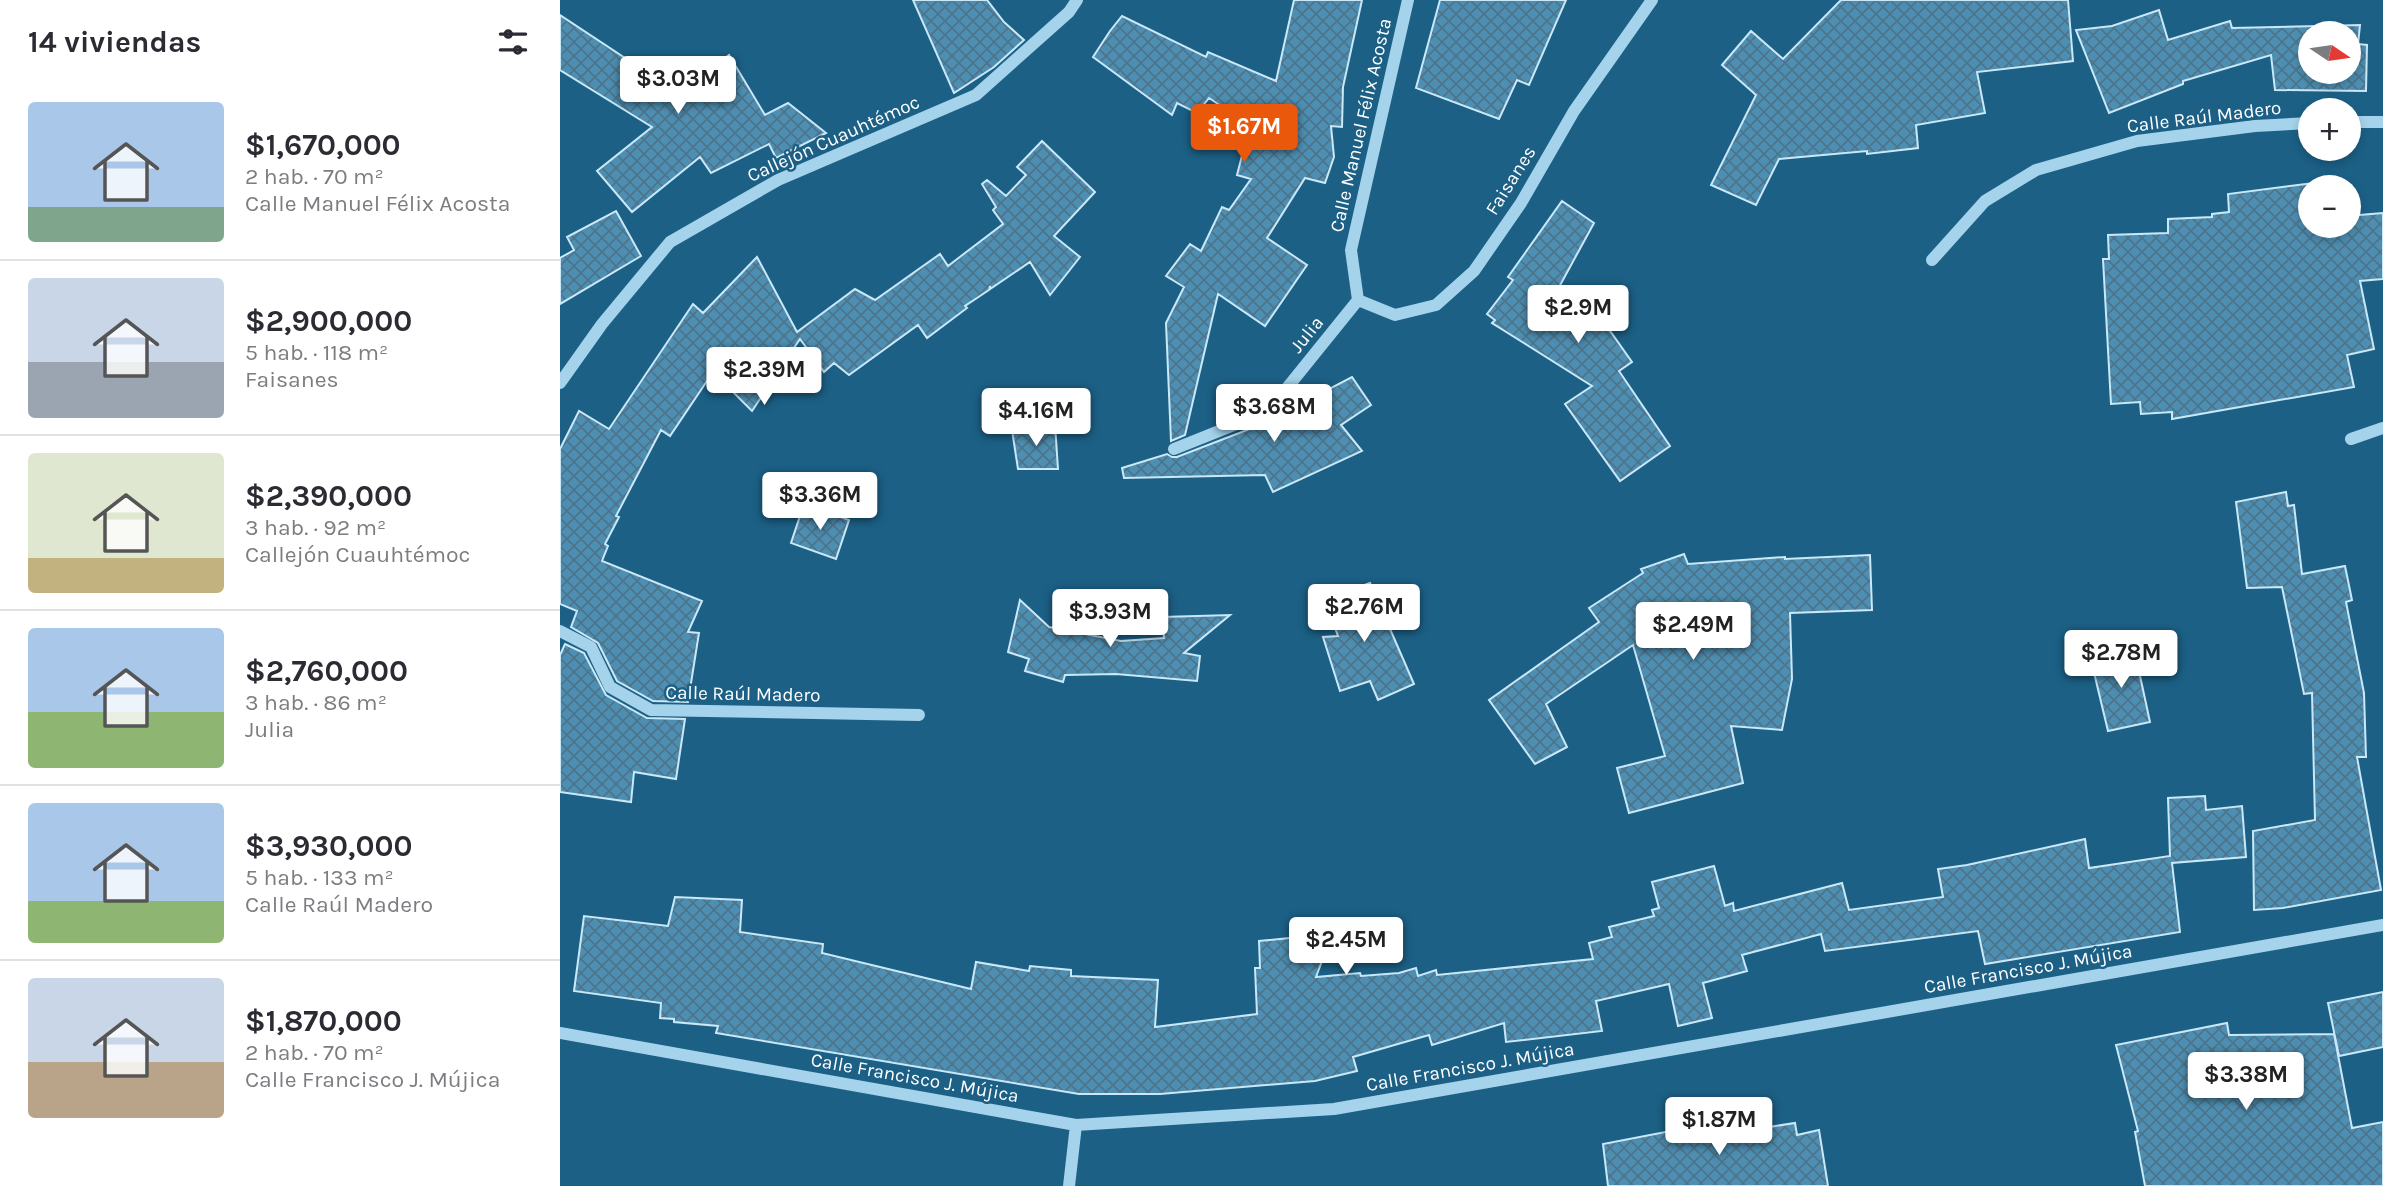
<!DOCTYPE html>
<html lang="es">
<meta charset="utf-8">
<style>
body{margin:0;font-family:Karla,sans-serif;background:#f7f7f7;color:#2b2b33;height:100vh;display:flex;flex-direction:column;font-size:26px;white-space:nowrap}
*{box-sizing:border-box;margin:0}
p{font-size:23px;color:#7c7c81}
.icon{flex:none;width:38px;height:38px;fill:none;stroke:currentColor;stroke-width:2;stroke-linecap:round;stroke-linejoin:round}
.map{position:relative;flex:1;overflow:hidden}
.details{display:flex;flex-direction:column;background:#fff;width:560px}
.details>*{flex:none}
.needle{width:46px;rotate:103deg}
.fabs{position:absolute;left:1738px;top:21px;display:grid;gap:14px}
.fabs a{display:grid;place-items:center;width:63px;height:63px;border-radius:50%;background:#fff;box-shadow:0 4px 10px #0003;font-size:35px}
.price{position:absolute;translate:-50% -60px;padding:0 16px;border-radius:7px;background:#fff;color:#222;font-size:23px;line-height:46px;filter:drop-shadow(0 2px 4px #0008)}
.price::after{content:'';position:absolute;left:50%;top:42px;width:21px;height:16px;margin-left:-10px;background:inherit;clip-path:polygon(0 0,100% 0,50% 100%)}
.price.active{background:#ea580c;color:#fff}
ul{padding:0;list-style:none}
li{display:flex;align-items:center;gap:21px;height:175px;padding:0 28px}
li+li{border-top:2px solid #e1e1e2}
li span{display:grid;place-items:center;flex:none;width:196px;height:140px;border-radius:7px;color:#555}
li>.icon{margin-inline-start:auto}
span .icon{width:84px;height:84px;fill:#fffc;stroke-width:1}
li b{font-size:30px}
h2{display:flex;justify-content:space-between;align-items:center;height:84px;padding:0 28px;font-size:30px}
main{display:flex;flex:1;min-height:0}
.map>svg:first-child{display:block}
</style>
<main>
<section class="details">
<h2>14 viviendas<svg class="icon" aria-label="filters" viewBox="0 0 24 24"><path d="M4 7h16M4 17h16"/><circle cx="9" cy="7" r="2"/><circle cx="15" cy="17" r="2"/></svg></h2>
<ul>
<li><span style="background:linear-gradient(#a9c7e8 75%,#7fa58c 0)"><svg class="icon" aria-label="home" viewBox="0 0 24 24"><path d="M3 11l9-7 9 7M6 9v11h12V9"/></svg></span><div><b>$1,670,000</b><p>2 hab. · 70 m²</p><p>Calle Manuel Félix Acosta</p></div></li>
<li><span style="background:linear-gradient(#c9d6e8 60%,#9aa5b1 0)"><svg class="icon" aria-label="home" viewBox="0 0 24 24"><path d="M3 11l9-7 9 7M6 9v11h12V9"/></svg></span><div><b>$2,900,000</b><p>5 hab. · 118 m²</p><p>Faisanes</p></div></li>
<li><span style="background:linear-gradient(#dfe7d0 75%,#c2b280 0)"><svg class="icon" aria-label="home" viewBox="0 0 24 24"><path d="M3 11l9-7 9 7M6 9v11h12V9"/></svg></span><div><b>$2,390,000</b><p>3 hab. · 92 m²</p><p>Callejón Cuauhtémoc</p></div></li>
<li><span style="background:linear-gradient(#a9c7e8 60%,#8fb573 0)"><svg class="icon" aria-label="home" viewBox="0 0 24 24"><path d="M3 11l9-7 9 7M6 9v11h12V9"/></svg></span><div><b>$2,760,000</b><p>3 hab. · 86 m²</p><p>Julia</p></div></li>
<li><span style="background:linear-gradient(#a9c7e8 70%,#8fb573 0)"><svg class="icon" aria-label="home" viewBox="0 0 24 24"><path d="M3 11l9-7 9 7M6 9v11h12V9"/></svg></span><div><b>$3,930,000</b><p>5 hab. · 133 m²</p><p>Calle Raúl Madero</p></div></li>
<li><span style="background:linear-gradient(#c9d6e8 60%,#b9a48a 0)"><svg class="icon" aria-label="home" viewBox="0 0 24 24"><path d="M3 11l9-7 9 7M6 9v11h12V9"/></svg></span><div><b>$1,870,000</b><p>2 hab. · 70 m²</p><p>Calle Francisco J. Mújica</p></div></li>
</ul>
</section>
<div class="map">
<svg width="1823" height="1186" viewBox="0 0 1823 1186">
<defs>
<pattern id="building-cross-hatch" width="8" height="8" patternUnits="userSpaceOnUse" patternTransform="scale(1.75)"><rect width="8" height="8" fill="#4d8fb3"/><path d="M0 0l8 8M0 8l8-8" fill="none" stroke="#4d748a"/></pattern>
</defs>
<rect width="100%" height="100%" fill="#1c6086"/>
<path fill="url(#building-cross-hatch)" stroke="#c9e8f8" stroke-width="2" fill-rule="evenodd" d="M353 0H427L444 22 464 40 434 67 394 93Z
M734 0H802L783 87 782 127 771 126 774 157 765 183 745 178 707 238 747 265 705 326 658 294 625 435 611 441 606 323 624 287 606 276 630 244 641 251 662 207 669 210 691 179 677 175 687 136 657 122 664 108 649 98 637 113 617 103 612 115 533 57 550 31 562 16 646 57 648 52 716 81Z
M880 0H1006L969 85 957 80 939 119 856 88Z
M1281 0H1508L1513 61 1417 72 1425 113 1356 125 1358 148 1307 154V151L1219 159 1196 205 1151 185 1196 95 1162 65 1191 31 1223 59Z
M1599 10 1608 40 1670 21 1672 28 1800 25 1798 44 1807 45 1806 91 1715 90 1711 55 1623 81V84L1549 113 1516 30 1552 26ZM1750 33H1788V72H1750Z
M0 15 103 83 128 60 142 76 169 55 205 115 228 103 266 133 216 158 209 144 151 173 140 157 72 212 37 171 92 127 0 70Z
M482 141 535 192 494 236 520 257 490 295 470 262 430 289V286L429 290 405 306 407 308 367 338 358 325 289 375 274 363 264 372 240 339 192 411 153 372 110 436 101 430 56 516 59 517 45 544 48 546 42 561 142 601 128 632 139 633 128 702 93 701 57 681 38 643 11 627 17 611 0 604V449L19 411 49 429 133 304 143 313 197 257 237 332 295 289 315 300 380 254 388 266 443 224 433 210 436 207 422 184 427 180 446 196 466 175 457 167Z
M1769 181 1770 187H1750V226H1788V216L1823 213V279L1800 281 1814 349 1787 355 1794 387 1612 419V412L1581 414 1580 402 1551 404 1543 259H1549L1548 235 1608 233V219L1652 217V214L1669 212 1668 194Z
M1002 201 1034 223 998 289 1043 321 1072 362 1059 371 1110 446 1060 481 1005 404 1032 386 932 323 935 320 927 314 953 280 948 277Z
M56 211 81 256 0 304V258L14 250 7 237Z
M792 377 811 405 781 425 802 451 713 492 705 475 564 478 562 468 607 454 612 457H617L700 425Z
M495 424 498 469H458L452 430Z
M1726 492 1728 506 1734 505 1742 574 1785 566 1792 600 1786 602 1804 693 1806 757H1797L1821 890 1723 908 1694 910 1693 831 1755 820 1752 693 1744 694 1722 587 1687 588 1676 502Z
M244 504 289 520 276 559 231 543Z
M1124 554 1128 564 1225 557V559L1310 555 1312 610 1230 613 1232 679 1222 730 1171 726 1183 783 1069 813 1057 768 1105 756 1073 645 986 704 1007 747 975 764 929 700 1039 622 1029 608 1083 573 1081 569Z
M810 583 854 684 818 700 810 681 780 691 763 637 778 636 764 599Z
M460 600 489 627 561 641 604 638 602 617 670 615 624 653 640 656 637 681 556 674 505 675 503 682 465 671 469 659 448 652Z
M5 644 24 653 46 695 87 718 125 719 116 779 74 772 71 802 0 792V655Z
M1574 648 1590 722 1548 731 1531 660Z
M1645 796 1646 810 1682 806 1686 857 1612 863 1620 932 1425 964 1418 931 1265 951 1261 934 1182 955 1187 971 1143 983 1152 1018 1118 1026 1109 984 1036 1001 1042 1031 946 1042 944 1023 872 1045 869 1035 793 1057 797 1071 755 1081 600 1094H519L156 1033 158 1026 114 1022V1019L100 1018 101 1003 14 991 24 916 108 926 115 897 182 900 180 932 263 944 262 953 411 989 416 962 469 971 470 966 511 970V976L598 980 595 1027 697 1014 695 968H700L699 941 749 936 750 962 762 961 756 977 800 973 801 976 839 973 856 968 858 976 876 970 877 975 1033 959 1029 943 1052 937 1049 927 1094 916 1092 910 1099 908 1092 882 1154 866 1165 906 1173 903 1174 911 1282 883 1289 910 1383 897 1378 869 1407 865 1525 839 1529 868 1610 856 1608 798Z
M1823 992V1047L1779 1056 1768 1003Z
M1667 1023 1669 1035 1774 1034 1792 1128 1823 1122V1186H1585L1575 1132 1578 1131 1556 1045Z
M1208 1117 1209 1127 1235 1123 1237 1135 1259 1130 1268 1186H1048L1043 1144 1168 1120V1123Z"/>
<g fill="none" stroke-linecap="round" stroke-linejoin="round">
<path stroke="#a4d3eb" stroke-width="12" d="M1788 122H1823
M1372 260 1425 201 1476 170 1577 141 1695 126 1750 123
M798 300 835 315 876 305 914 271 961 203 1014 111 1092 0
M798 300 791 250 848 0
M0 383 42 324 110 242 218 180 416 95 509 12 517 0
M1791 439 1823 428
M614 449 684 421 714 404 798 300
M0 631 31 647 50 687 91 710 359 715
M0 1033 516 1125 774 1109 1823 925
M509 1186 516 1125"/>
</g>
<g text-anchor="middle" stroke-width="5" stroke-linejoin="round" paint-order="stroke">
<g font-size="19" fill="#fff" stroke="#1c6086">
<text transform="translate(1644 116) rotate(-7)" y="7">Calle Raúl Madero</text>
<text transform="translate(800 125) rotate(-77)" y="7">Calle Manuel Félix Acosta</text>
<text transform="translate(273 138) rotate(-24)" y="7">Callejón Cuauhtémoc</text>
<text transform="translate(950 180) rotate(-58)" y="7">Faisanes</text>
<text transform="translate(746 334) rotate(-51)" y="7">Julia</text>
<text transform="translate(183 693) rotate(1)" y="7">Calle Raúl Madero</text>
<text transform="translate(1468 968) rotate(-10)" y="7">Calle Francisco J. Mújica</text>
<text transform="translate(910 1066) rotate(-10)" y="7">Calle Francisco J. Mújica</text>
<text transform="translate(355 1077) rotate(10)" y="7">Calle Francisco J. Mújica</text>
</g>
</g>
</svg>
<div class="fabs">
<a><svg class="needle" viewBox="-14 -14 28 28"><path d="M0-13l5 13h-10z" fill="#e53935"/><path d="M0 13l5-13h-10z" fill="#7c7c81"/></svg></a>
<a>+</a>
<a>−</a>
</div>
<b class="price" style="left:118px;top:116px">$3.03M</b>
<b class="price active" style="left:684px;top:164px">$1.67M</b>
<b class="price" style="left:1018px;top:345px">$2.9M</b>
<b class="price" style="left:204px;top:407px">$2.39M</b>
<b class="price" style="left:714px;top:444px">$3.68M</b>
<b class="price" style="left:476px;top:448px">$4.16M</b>
<b class="price" style="left:260px;top:532px">$3.36M</b>
<b class="price" style="left:804px;top:644px">$2.76M</b>
<b class="price" style="left:550px;top:649px">$3.93M</b>
<b class="price" style="left:1133px;top:662px">$2.49M</b>
<b class="price" style="left:1561px;top:690px">$2.78M</b>
<b class="price" style="left:786px;top:977px">$2.45M</b>
<b class="price" style="left:1686px;top:1112px">$3.38M</b>
<b class="price" style="left:1159px;top:1157px">$1.87M</b>
</div>
</main>
